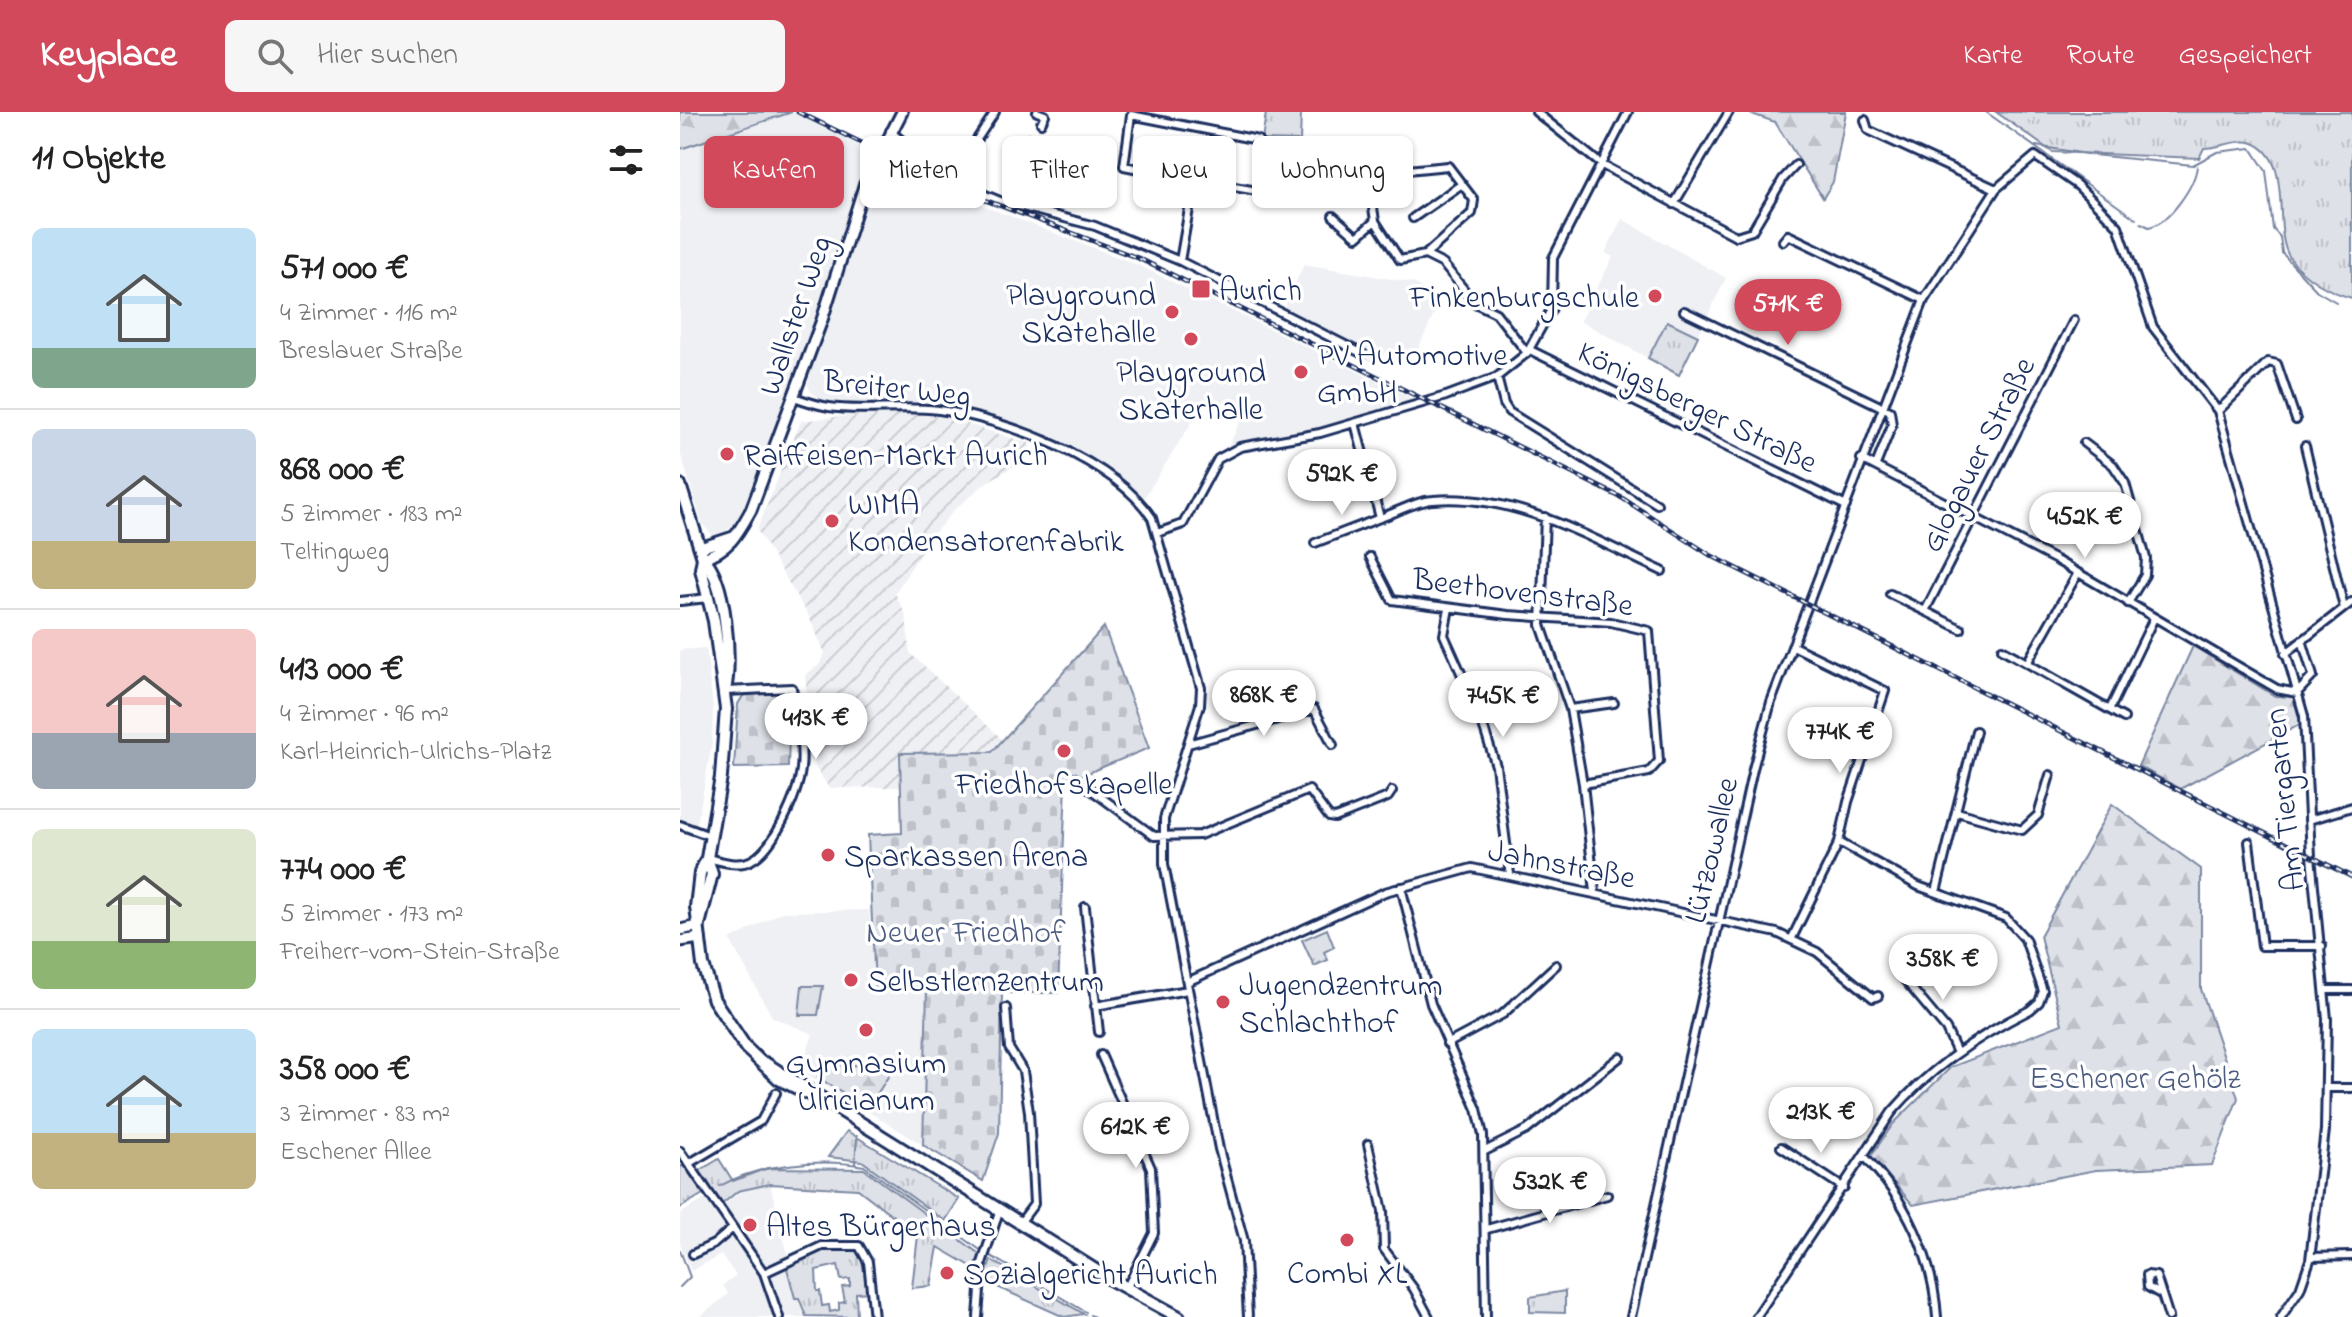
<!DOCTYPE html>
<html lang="de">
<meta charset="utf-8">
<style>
body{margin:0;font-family:"Indie Flower",sans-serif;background:#f6f6f6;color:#222;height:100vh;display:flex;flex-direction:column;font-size:30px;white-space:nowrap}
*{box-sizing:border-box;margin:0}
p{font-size:26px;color:#767676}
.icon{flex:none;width:44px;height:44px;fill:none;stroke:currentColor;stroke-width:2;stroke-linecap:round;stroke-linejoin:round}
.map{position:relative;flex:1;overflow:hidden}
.drawer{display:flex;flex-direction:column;background:#fff;width:680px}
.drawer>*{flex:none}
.banner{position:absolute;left:24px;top:24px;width:760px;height:72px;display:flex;gap:16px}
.price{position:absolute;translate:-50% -68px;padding:0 18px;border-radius:28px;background:#fff;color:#222;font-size:26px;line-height:52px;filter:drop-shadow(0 2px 4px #0008)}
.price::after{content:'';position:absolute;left:50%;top:48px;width:24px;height:18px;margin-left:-12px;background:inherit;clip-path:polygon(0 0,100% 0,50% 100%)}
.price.active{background:#d1495b;color:#fff}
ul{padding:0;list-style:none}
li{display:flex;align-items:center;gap:24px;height:200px;padding:0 32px}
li+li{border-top:2px solid #e0e0e0}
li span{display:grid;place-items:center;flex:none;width:224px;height:160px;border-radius:12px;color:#555}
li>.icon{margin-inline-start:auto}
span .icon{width:96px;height:96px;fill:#fffc;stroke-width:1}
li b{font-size:34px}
h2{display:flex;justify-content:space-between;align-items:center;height:96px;padding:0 32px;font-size:34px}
.pill{padding:0 28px;border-radius:12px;background:#fff;box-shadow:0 2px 6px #0004;font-size:28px;line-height:72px}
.pill.active{background:#d1495b;color:#fff}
header{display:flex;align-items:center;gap:48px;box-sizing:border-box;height:112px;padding:0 40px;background:#d1495b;color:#fff}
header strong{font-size:38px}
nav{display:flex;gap:44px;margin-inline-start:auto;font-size:28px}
.search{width:560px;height:72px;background:#f6f6f6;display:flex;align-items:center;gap:20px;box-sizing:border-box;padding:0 28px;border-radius:12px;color:#767676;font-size:30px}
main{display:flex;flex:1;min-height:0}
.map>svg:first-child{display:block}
</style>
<header>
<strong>Keyplace</strong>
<div class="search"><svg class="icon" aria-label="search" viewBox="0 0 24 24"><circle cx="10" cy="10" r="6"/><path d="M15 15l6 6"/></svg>Hier suchen</div>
<nav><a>Karte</a><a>Route</a><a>Gespeichert</a></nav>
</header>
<main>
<section class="drawer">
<h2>11 Objekte<svg class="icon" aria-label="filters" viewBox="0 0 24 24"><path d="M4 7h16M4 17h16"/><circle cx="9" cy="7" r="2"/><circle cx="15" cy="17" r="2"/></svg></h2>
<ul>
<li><span style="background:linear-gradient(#bfe0f5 75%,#7fa58c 0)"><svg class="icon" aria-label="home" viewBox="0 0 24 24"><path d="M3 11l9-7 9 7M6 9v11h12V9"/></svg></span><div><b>571 000 €</b><p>4 Zimmer · 116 m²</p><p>Breslauer Straße</p></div></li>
<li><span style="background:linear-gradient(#c9d6e8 70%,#c2b280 0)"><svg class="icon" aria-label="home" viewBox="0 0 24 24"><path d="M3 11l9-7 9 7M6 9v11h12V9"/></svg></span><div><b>868 000 €</b><p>5 Zimmer · 183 m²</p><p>Teltingweg</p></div></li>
<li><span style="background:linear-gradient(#f6c9c9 65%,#9aa5b1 0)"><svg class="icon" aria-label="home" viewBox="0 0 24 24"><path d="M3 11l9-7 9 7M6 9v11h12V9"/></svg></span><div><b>413 000 €</b><p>4 Zimmer · 96 m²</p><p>Karl-Heinrich-Ulrichs-Platz</p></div></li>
<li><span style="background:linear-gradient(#dfe7d0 70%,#8fb573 0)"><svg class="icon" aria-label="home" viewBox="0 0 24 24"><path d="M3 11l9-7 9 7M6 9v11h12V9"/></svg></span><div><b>774 000 €</b><p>5 Zimmer · 173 m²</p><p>Freiherr-vom-Stein-Straße</p></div></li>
<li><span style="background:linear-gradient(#bfe0f5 65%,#c2b280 0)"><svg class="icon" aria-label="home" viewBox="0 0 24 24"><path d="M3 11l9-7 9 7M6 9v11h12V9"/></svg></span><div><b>358 000 €</b><p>3 Zimmer · 83 m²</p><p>Eschener Allee</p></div></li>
</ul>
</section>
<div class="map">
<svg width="1672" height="1205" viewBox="0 0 1672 1205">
<defs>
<pattern id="industrial-furrows" width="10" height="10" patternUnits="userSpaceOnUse" patternTransform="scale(2)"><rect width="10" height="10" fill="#eff0f4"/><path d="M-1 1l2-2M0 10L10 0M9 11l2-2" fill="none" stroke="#ccced4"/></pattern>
<pattern id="grass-tufts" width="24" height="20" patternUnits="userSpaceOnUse" patternTransform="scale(2)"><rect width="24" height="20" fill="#dee1e7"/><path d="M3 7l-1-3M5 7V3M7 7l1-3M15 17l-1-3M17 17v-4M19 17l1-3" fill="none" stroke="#bec1c9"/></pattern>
<pattern id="forest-firs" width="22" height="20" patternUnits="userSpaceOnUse" patternTransform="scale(2)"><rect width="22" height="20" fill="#dee1e7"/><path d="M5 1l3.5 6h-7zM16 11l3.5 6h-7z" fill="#bec1c9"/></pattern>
<pattern id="cemetery-stones" width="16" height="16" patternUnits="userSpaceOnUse" patternTransform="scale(2)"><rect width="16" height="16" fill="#dee1e7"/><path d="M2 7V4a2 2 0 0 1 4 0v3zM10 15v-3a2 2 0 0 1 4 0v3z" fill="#bec1c9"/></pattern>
</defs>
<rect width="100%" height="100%" fill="#fff"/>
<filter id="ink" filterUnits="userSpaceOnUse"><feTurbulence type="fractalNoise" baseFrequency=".0125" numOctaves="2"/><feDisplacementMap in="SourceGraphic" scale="16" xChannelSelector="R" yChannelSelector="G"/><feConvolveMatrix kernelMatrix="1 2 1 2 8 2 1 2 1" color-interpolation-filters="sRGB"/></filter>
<g filter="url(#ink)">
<path fill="#eff0f4" d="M113 0 193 41 79 369 61 405 44 421 33 424 22 411 0 340V37Z
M205 50 293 90 458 153 736 288 642 317 548 335 561 308 524 291 464 386 401 339 289 299 246 292 145 289 131 280 128 273 132 252 195 64Z
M942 107 1046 166 999 263 900 209 933 145 925 141Z
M624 152 734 171 760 189 736 242 708 239 691 250 602 201Z
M26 536 33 596 32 632 17 712 7 713 0 708V538Z
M189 798 195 875H247L243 1033 120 958 133 922 92 905 50 828 102 800Z
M90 1072 123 1203 136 1201 137 1205H20L48 1182 43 1173 56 1163 41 1143 11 1159 0 1131V1102L32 1083 41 1095 59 1081Z"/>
<path fill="url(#industrial-furrows)" d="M199 300 265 305 349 331 353 343 307 370 274 398 250 426 215 481 226 504 230 541 322 627 312 640 221 641V675L149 676 135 655 125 563 139 553 145 541 129 505 77 418 121 309Z"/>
<path fill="url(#grass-tufts)" stroke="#7c88a2" stroke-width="2" fill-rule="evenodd" d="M1316 0H1672V186C1649 180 1624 166 1610 146 1591 118 1615 48 1573 31 1559 26 1540 36 1524 36L1519 46 1372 40Z
M586 1H621L620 29 582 28Z
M348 21 358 26 356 32 369 36 363 56 332 45Z
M987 209 1018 224 999 263 968 246Z
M647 817 654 835 644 840 648 848 634 854 622 828Z
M122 874H143L138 903H119Z
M167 1019 279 1087 265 1109 182 1049 148 1045Z
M39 1047 53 1069 87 1056 184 1057 301 1143 296 1157 258 1135 251 1174 232 1176 238 1123 178 1077 90 1072 58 1079 41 1093 19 1059Z
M4 1052 23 1082 0 1096V1056Z
M170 1133 184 1139 191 1180 176 1181 177 1205 126 1204 119 1186H115L105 1149 142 1134ZM158 1153 161 1168 170 1167V1174L162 1175 165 1190 159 1191V1198L150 1200 149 1193 142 1194 140 1179H137L136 1158Z
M311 1148 404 1202 384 1205 304 1169Z
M885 1179V1201L850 1200V1185Z"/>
<path fill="url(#forest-firs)" stroke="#7c88a2" stroke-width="2" d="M0 0H112L0 37Z
M1066 0H1166L1153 70 1143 86 1095 10Z
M1513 534 1595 584 1613 585 1621 612 1500 677 1458 654Z
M1432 692 1521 757V877L1558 986 1532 1053 1416 1058 1233 1093 1191 1044 1213 1012 1271 955 1382 912 1360 824Z
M142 947 211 960 192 990 181 991 143 969 139 970 137 957Z"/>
<path fill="url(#cemetery-stones)" stroke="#7c88a2" stroke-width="2" d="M424 515 469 636 386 670 378 881H322L319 1021 303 1069 243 1033 247 876 195 875 188 723 222 721 220 641 312 640Z
M97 578 109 623 108 655 54 656 58 592 63 584Z"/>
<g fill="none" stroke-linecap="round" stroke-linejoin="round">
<path stroke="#77839f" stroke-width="2" d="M1306 0 1456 107
M1356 34 1413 43 1513 53 1537 40 1571 36 1586 59 1593 117 1600 125 1602 141 1637 179 1656 190
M1461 111 1469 115C1490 111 1515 73 1517 54
M175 1051 177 1024
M40 1074C78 1052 141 1046 184 1054L303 1140
M0 1138 10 1165 0 1175
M309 1143 406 1200
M410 1203 414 1205"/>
<g stroke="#1b2f5e" stroke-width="12">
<path id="street" d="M357 0 365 3 361 11
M856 0 922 53 1056 124 1072 119 1103 67 1116 53
M1185 8 1188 18 1316 77
M210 19 270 68 320 89 415 114 500 149 683 242
M653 60H707L768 54 794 88 792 101 745 143 763 152 795 191 816 201 847 241
M707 60 691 82 695 109 720 148 745 143
M270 68 315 0
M994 92 1049 0
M653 104 677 125 695 109
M733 106 782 72
M1103 129 1108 123 1244 188
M500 149 514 68 583 80 578 28 451 3 444 54 514 68
M1004 199 1210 299 1212 313 1196 353
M850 238 1166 394
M817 265 824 292 829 300 977 392
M114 285C125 289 137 293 149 295 181 300 224 293 259 298 326 307 434 348 472 406L521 576 520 593 484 707V752L539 1037 564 1129 568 1205
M1538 299 1588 250 1597 252 1616 308
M675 311 700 406C717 400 736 389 753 388 836 381 910 426 982 459
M1404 331 1433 353 1445 371 1466 446 1465 463 1448 491
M1625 334 1664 496
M1181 347 1376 448 1597 577 1617 581 1633 564 1622 528
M865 405 861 513 890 597 903 672 915 780
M477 421 503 412 538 347 560 335 640 321 766 284 817 265 847 241 872 196 873 146 948 0
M635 431 700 406
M690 445 712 488 828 503 931 510 969 519 979 649 969 660 903 672
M1210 482 1245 499 1394 208
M0 489 28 486
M769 496 764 523 799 601 816 654 830 762
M1245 499 1281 517
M1322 537 1444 606
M1605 542 1672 490
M1347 551 1398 461
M890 597 934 591
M1430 597 1474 506
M508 632 634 597 653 633
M395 666 474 724 520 723 629 678 649 705 655 706 708 685 712 679
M1277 700 1342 718 1358 703 1370 663
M1629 708 1672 695
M0 713 30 724
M1569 730 1582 834H1642
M27 746C41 749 57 755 70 749 94 738 118 682 121 657 124 631 116 601 112 576L46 579
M721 775 751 892 797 997 803 1023 806 1205
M1256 780 1296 619
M405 795 419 920
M1112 826 1159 730 1168 690 1205 579 1113 534
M1218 860 1266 917 1277 941
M507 870 705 780 792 756 1097 821 1137 840 1193 886 1198 884
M1645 878H1672
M415 894 508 878
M326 896 329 936 343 959 349 1000 354 1092 340 1111
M767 932 823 902 876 853
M421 943 471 1056 474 1121 446 1177
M1646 976H1672
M688 1032 703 1099 704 1137 734 1177 749 1205
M1101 1035 1164 1076
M0 1039 84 1161 99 1205
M805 1039 847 1018 940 945
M1184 1044C1226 1087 1253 1145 1257 1205
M8 1052 81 1009 96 981
M807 1117 927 1083
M13 1142 34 1132 53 1116
M1631 1145 1672 1144
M84 1161 142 1134H179L188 1150 194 1205
M1482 1183 1468 1175 1467 1163 1476 1164 1489 1205
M298 1205 302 1151 320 1097
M951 1205 1073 657 1091 590 1244 188 1316 77 1355 44 1397 73 1438 114 1473 215 1538 299 1624 604 1631 744 1647 907 1645 1018 1630 1148 1620 1177 1601 1205
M1076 1205 1212 1000C1250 956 1298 924 1350 898L1359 890 1363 879 1345 827 1326 806 1238 774 1159 730"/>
</g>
<g stroke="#1b2f5e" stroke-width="15">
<path id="secondary" d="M20 436 53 425
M23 446C50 438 58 421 71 398L142 208 184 74 222 0
M0 818 19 814
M0 829 20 826"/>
</g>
<g stroke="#1b2f5e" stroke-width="16">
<path id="primary" d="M0 373 23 446 21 457 34 509 46 597 41 665 27 746 20 761 16 795 23 853 34 888 66 936 99 967 147 991
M23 446C46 467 52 549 45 578
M19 813 32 762 27 746
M85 951 428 1166 499 1205"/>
</g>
<use href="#street" stroke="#fff" stroke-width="6"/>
<use href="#secondary" stroke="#fff" stroke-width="9"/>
<use href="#primary" stroke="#fff" stroke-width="10"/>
<g stroke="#1b2f5e" stroke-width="5">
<path id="rail" d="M118 0 276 77 458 146 521 177 942 386 1030 443 1672 765"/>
</g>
<use href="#rail" stroke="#fff" stroke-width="2" stroke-dasharray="6" stroke-linecap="butt"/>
</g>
</g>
<g fill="#d1495b" stroke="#fff" stroke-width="3">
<rect x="511" y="167" width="20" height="20" rx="4"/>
<circle cx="975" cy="184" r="8"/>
<circle cx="492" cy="200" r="8"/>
<circle cx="511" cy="227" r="8"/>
<circle cx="621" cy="260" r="8"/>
<circle cx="47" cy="342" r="8"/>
<circle cx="152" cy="409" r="8"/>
<circle cx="384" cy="639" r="8"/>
<circle cx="148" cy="743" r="8"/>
<circle cx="171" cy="868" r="8"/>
<circle cx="543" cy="890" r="8"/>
<circle cx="186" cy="918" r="8"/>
<circle cx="70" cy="1113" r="8"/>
<circle cx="667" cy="1128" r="8"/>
<circle cx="267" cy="1161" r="8"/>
</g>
<g text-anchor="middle" stroke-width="7" stroke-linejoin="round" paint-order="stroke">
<g font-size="32" fill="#1b2f5e" stroke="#fff" text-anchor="start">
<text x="539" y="188">Aurich</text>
<text x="476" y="193" text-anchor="end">Playground<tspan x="476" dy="37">Skatehalle</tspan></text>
<text x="959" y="195" text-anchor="end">Finkenburgschule</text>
<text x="637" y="253">PV Automotive<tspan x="637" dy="37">GmbH</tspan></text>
<text x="511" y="270" text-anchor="middle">Playground<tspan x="511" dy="37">Skaterhalle</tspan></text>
<text x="63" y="353">Raiffeisen-Markt Aurich</text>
<text x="168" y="402">WIMA<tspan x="168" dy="37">Kondensatorenfabrik</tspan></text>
<text x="384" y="682" text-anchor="middle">Friedhofskapelle</text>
<text x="164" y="754">Sparkassen Arena</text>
<text x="187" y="879">Selbstlernzentrum</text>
<text x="559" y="883">Jugendzentrum<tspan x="559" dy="37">Schlachthof</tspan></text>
<text x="186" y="961" text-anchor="middle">Gymnasium<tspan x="186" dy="37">Ulricianum</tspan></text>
<text x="86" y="1124">Altes Bürgerhaus</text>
<text x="667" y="1171" text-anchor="middle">Combi XL</text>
<text x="283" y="1172">Sozialgericht Aurich</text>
</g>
<g font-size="32" fill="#1b2f5e" stroke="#fff">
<text transform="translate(114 203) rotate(-71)" y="11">Wallster Weg</text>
<text transform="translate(217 275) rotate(6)" y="11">Breiter Weg</text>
<text transform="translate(1018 294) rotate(26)" y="11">Königsberger Straße</text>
<text transform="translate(1297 342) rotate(-63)" y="11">Glogauer Straße</text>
<text transform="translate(843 479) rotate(7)" y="11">Beethovenstraße</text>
<text transform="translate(1603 688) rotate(-96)" y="11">Am Tiergarten</text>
<text transform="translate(1030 738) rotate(-77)" y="11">Lützowallee</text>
<text transform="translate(882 751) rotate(11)" y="11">Jahnstraße</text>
</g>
<g font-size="32" fill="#4c5c80" stroke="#fff">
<text x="286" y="830">Neuer Friedhof</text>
<text x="1455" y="976">Eschener Gehölz</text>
</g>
</g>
</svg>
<b class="price active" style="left:1108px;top:235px">571K €</b>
<b class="price" style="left:662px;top:405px">592K €</b>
<b class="price" style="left:1405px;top:448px">452K €</b>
<b class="price" style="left:584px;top:626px">868K €</b>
<b class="price" style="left:823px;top:627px">745K €</b>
<b class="price" style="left:136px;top:649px">413K €</b>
<b class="price" style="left:1160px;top:663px">774K €</b>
<b class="price" style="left:1263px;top:890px">358K €</b>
<b class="price" style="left:1141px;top:1043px">213K €</b>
<b class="price" style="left:456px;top:1058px">612K €</b>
<b class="price" style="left:870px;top:1113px">532K €</b>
<div class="banner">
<a class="pill active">Kaufen</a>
<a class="pill">Mieten</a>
<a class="pill">Filter</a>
<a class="pill">Neu</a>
<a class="pill">Wohnung</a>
</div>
</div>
</main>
